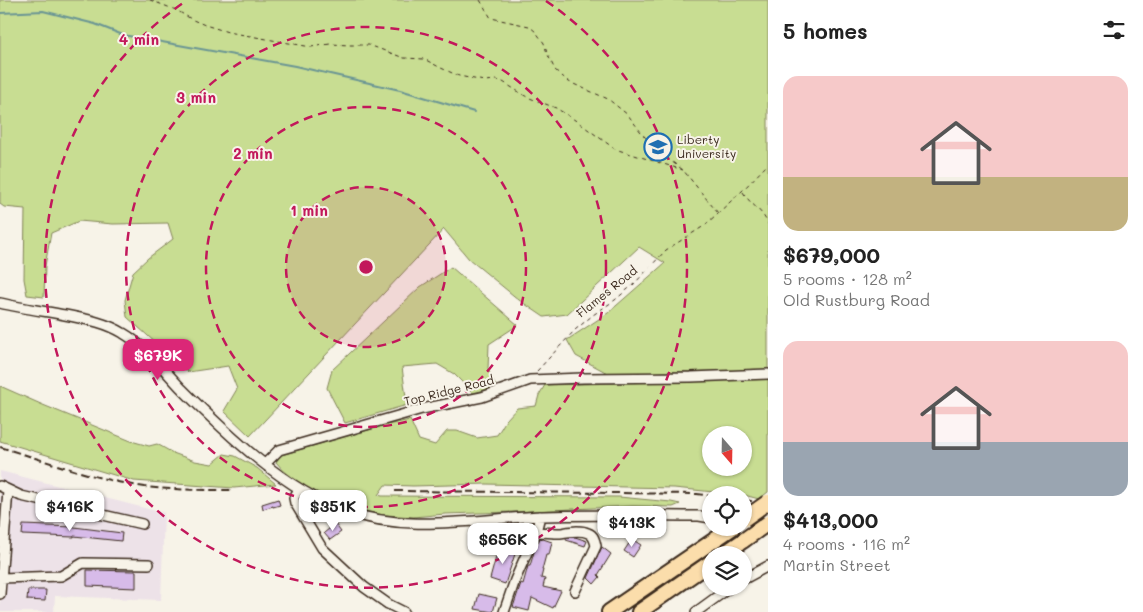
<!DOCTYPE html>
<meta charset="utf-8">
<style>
body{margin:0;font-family:Mali,sans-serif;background:#f6f6f6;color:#222;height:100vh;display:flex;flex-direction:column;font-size:19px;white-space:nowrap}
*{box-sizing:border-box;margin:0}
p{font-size:16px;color:#767676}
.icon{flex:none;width:28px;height:28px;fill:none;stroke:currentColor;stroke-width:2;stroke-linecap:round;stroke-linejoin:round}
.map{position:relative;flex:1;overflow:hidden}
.panel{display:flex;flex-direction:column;background:#fff;width:375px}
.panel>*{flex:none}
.needle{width:32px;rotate:160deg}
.fabs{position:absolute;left:702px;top:426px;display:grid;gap:10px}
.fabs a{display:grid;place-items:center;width:50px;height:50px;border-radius:50%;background:#fff;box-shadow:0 1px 4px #0004;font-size:25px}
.price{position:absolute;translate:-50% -42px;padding:0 11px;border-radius:10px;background:#fff;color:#222;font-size:16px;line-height:32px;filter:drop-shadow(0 1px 2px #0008)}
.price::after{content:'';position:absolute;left:50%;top:30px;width:15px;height:11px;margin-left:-8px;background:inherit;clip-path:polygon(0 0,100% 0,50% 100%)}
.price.on{background:#db2777;color:#fff}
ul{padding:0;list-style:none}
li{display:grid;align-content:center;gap:10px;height:265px;padding:0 15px}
li span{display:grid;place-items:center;height:155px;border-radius:15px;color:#555}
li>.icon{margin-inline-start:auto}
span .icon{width:90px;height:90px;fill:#fffc;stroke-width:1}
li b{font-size:21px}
h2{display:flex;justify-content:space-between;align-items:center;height:60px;padding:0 15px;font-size:21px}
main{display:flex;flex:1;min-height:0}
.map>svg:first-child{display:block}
</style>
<main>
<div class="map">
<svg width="768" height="612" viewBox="0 0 768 612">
<rect width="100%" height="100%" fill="#f7f3e8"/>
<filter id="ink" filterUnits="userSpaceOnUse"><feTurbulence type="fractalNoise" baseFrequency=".02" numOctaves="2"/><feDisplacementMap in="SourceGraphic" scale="10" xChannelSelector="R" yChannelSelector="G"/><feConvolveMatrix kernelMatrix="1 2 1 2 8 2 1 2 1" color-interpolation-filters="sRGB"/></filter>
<g filter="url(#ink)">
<path fill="#ede2e8" d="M0 471 164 513 161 600 55 596 54 612H0Z"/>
<path fill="#c8dd92" stroke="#828458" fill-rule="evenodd" d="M0 0H768V370L664 372 611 375 576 356 567 340 608 313 665 263 639 247 567 314 544 317 519 300 469 259 444 229 250 436 224 411 237 389 228 366 188 372 127 317 125 300 133 272 148 258 173 239 168 223 113 224 79 221 51 233 45 266 44 297 27 295 24 279 25 209 4 207 0 204Z
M451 267 518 325 489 344 488 369 496 387 473 393 454 374 437 364 402 367 407 405 345 423 327 388 332 370 420 287Z
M768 379V492L759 499 744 495 674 488 486 484 413 486 385 485 378 495 382 496 619 497 671 502 680 504 673 507 633 506 512 512 445 514 413 517 374 514 341 504 309 490 298 484 293 478 283 470 276 462 281 455 382 426 410 420 419 440 435 445 447 431H457L477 438 497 435 506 420 517 408 536 406 539 395 545 385ZM711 435H744V468H711Z
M0 386 43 405 131 441 149 446 157 444 173 453 195 461 212 464 224 454 235 456 257 468 276 484 234 488 134 481 0 441Z"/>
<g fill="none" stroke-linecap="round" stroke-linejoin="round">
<path stroke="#6a9594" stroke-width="2" d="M0 13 43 11 95 24 123 35 295 66 400 90 474 112"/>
</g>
<path fill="#d7bbe9" stroke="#3b2a1e" d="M278 499 280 505 273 507V506L263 509 262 504Z
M335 524 341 532 330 540 324 533Z
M23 525 74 527 122 533 121 541 74 536V537L22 535Z
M575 537 587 541 585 546 566 540V538Z
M540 538 552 542 549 555H546L542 570H543L541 578 545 579 543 587 561 591 553 608 532 598 529 611 513 607 521 583 523 584 528 566H530L534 552Z
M632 539 641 545 633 557 624 551Z
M499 546 516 551 505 584 490 579Z
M602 547 611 554 598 575 600 577 594 584 588 578Z
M87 570 136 571V588L87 586Z
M28 590H46L45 601 27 600Z
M479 594 497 598 493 612 475 609Z"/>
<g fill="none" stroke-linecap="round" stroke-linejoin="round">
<g stroke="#3b2a1e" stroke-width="12">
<path id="minor" d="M0 303C21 308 43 311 65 315 85 319 105 322 123 333 144 345 165 371 182 389 226 433 285 490 345 511 409 534 479 518 544 516 596 514 648 516 699 516L711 518
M265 464 279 450 422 409 482 397 530 380 583 378 691 377 768 374
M0 486 21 496 142 524
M299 489 294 498 295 503 322 548 364 587 388 604 404 612
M536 532C544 532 552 533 560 533 568 532 580 529 588 533 594 535 595 541 596 546L575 591
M1 578 61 576 83 563 149 564
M744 579 768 566
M0 594 8 490
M504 612 515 580 536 532 540 516
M696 612 729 588"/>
</g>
<g stroke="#3b2a1e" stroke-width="18">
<path id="highway" d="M722 555 744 540
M609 612 732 528
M639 612 711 562"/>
</g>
<path stroke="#3b2a1e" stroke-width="1" stroke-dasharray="4 4" stroke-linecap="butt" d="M150 0 176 10 193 20 205 25 228 32 311 47 330 44 350 45H369L404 58 424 59 441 68 459 76 484 81 497 80 503 82 527 97 556 108 578 122 615 149 683 170
M480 0 491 18 529 26 536 32 544 43 547 53 555 70 569 82 608 99 628 115 644 136 667 158 683 170 718 213
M743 192C751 206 761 208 768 224
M537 371 575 330 593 315 615 300 634 284 666 250 704 226 742 191 768 164"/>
<use href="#minor" stroke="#f7f3e8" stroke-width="9"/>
<use href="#highway" stroke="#fbddab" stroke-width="14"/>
<path stroke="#3b2a1e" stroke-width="2" stroke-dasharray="8 4" stroke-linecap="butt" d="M0 447C47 461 97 480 145 487 175 490 204 490 234 490
M395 491 615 493 697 494 711 496
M744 500 768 504"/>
<g stroke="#3b2a1e" stroke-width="18" stroke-linecap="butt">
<path id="highway-bridge" d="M744 519 768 502
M744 540 768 523"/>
</g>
<use href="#highway-bridge" stroke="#fbddab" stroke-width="14"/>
</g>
</g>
<circle cx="366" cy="267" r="80" fill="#c2185b" fill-opacity=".12"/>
<g fill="none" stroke="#c2185b" stroke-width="2.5" stroke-dasharray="9 6">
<circle cx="366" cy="267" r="80"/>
<circle cx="366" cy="267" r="160"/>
<circle cx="366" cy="267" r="240"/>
<path d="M546 1A321 321 0 1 1 186 1"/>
</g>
<defs>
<g id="university-ring" transform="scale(1.4375)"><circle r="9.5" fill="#f7f3e8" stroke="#1f6fb2" stroke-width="1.5"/><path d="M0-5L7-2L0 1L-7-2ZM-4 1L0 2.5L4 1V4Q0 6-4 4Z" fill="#1f6fb2"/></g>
</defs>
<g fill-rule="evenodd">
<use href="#university-ring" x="658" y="147"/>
</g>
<g text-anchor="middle" stroke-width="4" stroke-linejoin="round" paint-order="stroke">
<g font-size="12" fill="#3b2a1e" stroke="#f7f3e8" text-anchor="start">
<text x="677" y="144">Liberty<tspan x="677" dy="14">University</tspan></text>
</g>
<g font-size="12" fill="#3b2a1e" stroke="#f7f3e8">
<text transform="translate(607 292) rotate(-39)" y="4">Flames Road</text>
<text transform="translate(449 391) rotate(-14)" y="4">Top Ridge Road</text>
</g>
</g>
<circle cx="366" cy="267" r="8" fill="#c2185b" stroke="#f7f3e8" stroke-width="2.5"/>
<g font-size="15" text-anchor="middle" font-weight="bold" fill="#c2185b" stroke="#f7f3e8" stroke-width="4" stroke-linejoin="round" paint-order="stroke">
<text x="139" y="45">4 min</text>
<text x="196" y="103">3 min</text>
<text x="253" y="159">2 min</text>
<text x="309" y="216">1 min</text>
</g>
</svg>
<div class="fabs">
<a><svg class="needle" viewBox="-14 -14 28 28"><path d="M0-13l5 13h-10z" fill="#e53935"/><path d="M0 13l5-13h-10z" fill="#767676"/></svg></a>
<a><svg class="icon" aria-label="locate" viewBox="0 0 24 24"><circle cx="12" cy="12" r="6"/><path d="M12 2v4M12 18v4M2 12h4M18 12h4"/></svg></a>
<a><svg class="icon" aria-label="layers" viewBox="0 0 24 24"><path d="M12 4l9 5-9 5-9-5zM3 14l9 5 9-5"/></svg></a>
</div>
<b class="price on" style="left:158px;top:381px">$679K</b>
<b class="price" style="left:70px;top:532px">$416K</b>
<b class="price" style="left:333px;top:532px">$351K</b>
<b class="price" style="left:632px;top:548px">$413K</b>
<b class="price" style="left:503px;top:565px">$656K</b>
</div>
<section class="panel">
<h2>5 homes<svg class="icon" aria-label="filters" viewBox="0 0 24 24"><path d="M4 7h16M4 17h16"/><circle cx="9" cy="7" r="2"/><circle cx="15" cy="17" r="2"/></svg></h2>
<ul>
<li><span style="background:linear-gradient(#f6c9c9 65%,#c2b280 0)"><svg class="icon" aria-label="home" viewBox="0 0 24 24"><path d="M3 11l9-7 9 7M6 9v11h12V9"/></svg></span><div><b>$679,000</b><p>5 rooms · 128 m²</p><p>Old Rustburg Road</p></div></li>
<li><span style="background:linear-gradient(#f6c9c9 65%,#9aa5b1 0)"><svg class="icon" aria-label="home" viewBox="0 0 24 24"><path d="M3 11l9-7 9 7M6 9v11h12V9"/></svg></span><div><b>$413,000</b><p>4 rooms · 116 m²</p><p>Martin Street</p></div></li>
</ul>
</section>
</main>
